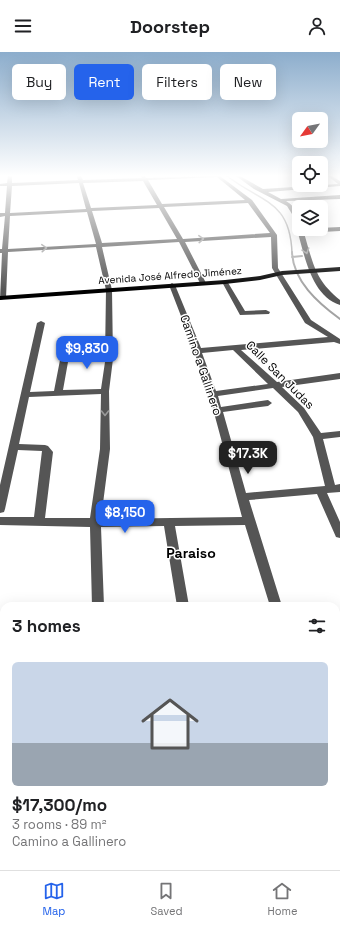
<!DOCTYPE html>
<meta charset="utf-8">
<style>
body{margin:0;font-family:"Space Grotesk",sans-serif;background:#f6f6f6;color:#202124;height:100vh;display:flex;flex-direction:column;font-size:15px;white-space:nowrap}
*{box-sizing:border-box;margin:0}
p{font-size:13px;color:#757577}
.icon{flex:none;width:22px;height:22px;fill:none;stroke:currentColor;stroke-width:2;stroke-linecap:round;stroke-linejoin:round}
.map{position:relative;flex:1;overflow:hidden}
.sheet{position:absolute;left:0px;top:550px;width:340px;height:268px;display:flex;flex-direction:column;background:#fff;border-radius:12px 12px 0 0;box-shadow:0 4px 16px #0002}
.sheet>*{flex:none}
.hud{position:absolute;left:12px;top:12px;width:316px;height:36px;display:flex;gap:8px}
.needle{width:26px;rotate:237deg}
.tools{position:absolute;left:292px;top:60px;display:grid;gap:8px}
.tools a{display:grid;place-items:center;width:36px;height:36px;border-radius:6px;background:#fff;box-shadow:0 4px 16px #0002;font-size:20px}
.price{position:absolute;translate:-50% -34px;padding:0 9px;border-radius:8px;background:#2563eb;color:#fff;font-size:13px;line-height:26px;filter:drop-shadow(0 1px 2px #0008)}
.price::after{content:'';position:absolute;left:50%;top:24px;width:12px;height:9px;margin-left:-6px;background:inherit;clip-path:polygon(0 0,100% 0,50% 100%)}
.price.active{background:#222;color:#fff}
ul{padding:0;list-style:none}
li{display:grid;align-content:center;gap:8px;height:212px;padding:0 12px}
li+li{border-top:1px solid #e0e0e0}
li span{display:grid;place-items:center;height:124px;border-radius:6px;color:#555}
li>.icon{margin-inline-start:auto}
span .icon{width:72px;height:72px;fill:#fffc;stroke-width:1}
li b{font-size:17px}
h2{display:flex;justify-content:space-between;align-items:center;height:48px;padding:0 12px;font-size:17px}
.pill{padding:0 14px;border-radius:6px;background:#fff;box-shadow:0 4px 16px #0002;font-size:14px;line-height:36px}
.pill.active{background:#2563eb;color:#fff}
header{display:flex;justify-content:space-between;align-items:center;height:52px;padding:0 12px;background:#fff;font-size:18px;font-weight:800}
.tab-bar{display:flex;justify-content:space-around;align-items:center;height:56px;border-top:1px solid #e0e0e0;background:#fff;font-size:11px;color:#757577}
.tab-bar a{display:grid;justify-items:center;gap:2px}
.tab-bar .active{color:#2563eb}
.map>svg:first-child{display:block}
</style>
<header><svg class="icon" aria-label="menu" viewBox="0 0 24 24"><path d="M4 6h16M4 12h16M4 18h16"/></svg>Doorstep<svg class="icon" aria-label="person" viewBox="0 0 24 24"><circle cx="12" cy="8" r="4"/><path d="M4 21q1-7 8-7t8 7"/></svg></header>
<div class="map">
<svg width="340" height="818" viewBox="0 0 340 818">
<rect width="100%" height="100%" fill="#fff"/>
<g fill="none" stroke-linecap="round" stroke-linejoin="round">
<path stroke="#a3a3a3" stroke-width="1.5" d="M227 124C262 151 290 148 292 201"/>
<path stroke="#a3a3a3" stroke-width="2" d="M292 200C293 229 318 251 340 267
M292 205 302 204"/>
<path fill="#555" fill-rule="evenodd" d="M8 124H12V131L78 128 77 124H81L83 128 142 126 141 124H145L146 126 220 124 252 148 277 183 278 216 311 268 340 287V292L334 290 241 298 277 330 340 321V327L282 335 304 356 321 381 340 379V385L323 387 335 433 340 432V440L327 441 340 470V486L336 485 317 442 249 448 282 554H270L245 473 175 474 189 554H177L164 474 101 475 104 554H92L90 475 0 473V465H34L42 399 18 398 5 457 4 460 0 461V433L37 271 41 269 45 271 30 340 54 339 60 308 63 299H69V305H105L106 238 96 195 8 200 6 246 0 248 2 201H0V197H2L5 164 0 165V161H5L7 134H0V132L7 131ZM217 125 245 148 162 152 148 128ZM143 129 157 153 91 156 83 131ZM79 131 86 157 10 161 12 134ZM248 151 270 181 183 187 164 155ZM159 156 177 187 102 191 92 159ZM87 160 96 192 8 197 10 164ZM271 185 272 216 305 271 328 285 201 296 175 233 172 231 169 233 186 277 209 342 242 465 101 467 110 397 109 339 113 307 112 238 102 195 179 190 200 231 203 233 206 231 185 190ZM233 298 268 332 216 339 202 301ZM68 310H105L101 337 63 338ZM273 336 298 360 313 385 325 434 246 441 223 360 268 354 272 351 268 348 221 355 218 344ZM101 342 100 397 90 466H45L53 400 48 394 45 393 19 392 29 345Z
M236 124H240L263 137 338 132 328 124H332L340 129V134L268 140 281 147 340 143V147L286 149C297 155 299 165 299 177L340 175V179L304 181C313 211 315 228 340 248V253C312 244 305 206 298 181L296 180 297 179 292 162 287 154 254 137Z
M223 229H227L245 259 266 258 270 260 269 262 240 263 222 230Z
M336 567H340V579H336Z
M4 634V649L0 651V636Z
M336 735 340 737V762L336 761Z
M0 756H4V772H0Z
M100 814H118L119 818H101Z
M216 814H234L235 818H217Z"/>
<path fill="#000" fill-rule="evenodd" d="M340 215V219L282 223 260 228 225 232 0 248V244L225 228 260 224 282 219Z"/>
</g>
<defs><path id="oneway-chevron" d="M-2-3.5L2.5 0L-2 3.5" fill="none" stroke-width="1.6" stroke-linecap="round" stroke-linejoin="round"/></defs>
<g stroke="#999">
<use href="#oneway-chevron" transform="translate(201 187) rotate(-3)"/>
<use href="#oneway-chevron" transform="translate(44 196) rotate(-4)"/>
<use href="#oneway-chevron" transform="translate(306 199) rotate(72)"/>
<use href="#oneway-chevron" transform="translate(105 361) rotate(90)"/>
</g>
<linearGradient id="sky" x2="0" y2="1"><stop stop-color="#8cadcc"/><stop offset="0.52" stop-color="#fff"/><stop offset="1" stop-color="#fff" stop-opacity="0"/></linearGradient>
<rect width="340" height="238" fill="url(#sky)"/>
<g text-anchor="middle" stroke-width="3" stroke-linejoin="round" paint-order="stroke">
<g font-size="10" fill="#000" stroke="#fff">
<text transform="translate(170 223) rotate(-4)" y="4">Avenida José Alfredo Jiménez</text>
</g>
<g font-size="12" fill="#000" stroke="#fff">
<text transform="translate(201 313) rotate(71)" y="4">Camino a Gallinero</text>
<text transform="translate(280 323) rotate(45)" y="4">Calle San Judas</text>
</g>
<g font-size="14" font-weight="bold" fill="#000" stroke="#fff">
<text x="191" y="506">Paraiso</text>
</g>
</g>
</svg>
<div class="tools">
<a><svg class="needle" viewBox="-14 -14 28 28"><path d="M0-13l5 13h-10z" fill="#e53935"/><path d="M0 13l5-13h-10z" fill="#757577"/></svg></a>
<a><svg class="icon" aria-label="locate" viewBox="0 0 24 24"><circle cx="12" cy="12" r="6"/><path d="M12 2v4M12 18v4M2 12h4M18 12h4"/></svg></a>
<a><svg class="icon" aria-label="layers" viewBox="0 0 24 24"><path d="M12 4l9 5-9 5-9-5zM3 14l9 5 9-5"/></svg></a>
</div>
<b class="price" style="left:87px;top:318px">$9,830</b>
<b class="price active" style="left:248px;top:423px">$17.3K</b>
<b class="price" style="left:125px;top:482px">$8,150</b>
<div class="hud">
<a class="pill">Buy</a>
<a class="pill active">Rent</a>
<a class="pill">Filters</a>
<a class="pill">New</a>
</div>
<section class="sheet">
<h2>3 homes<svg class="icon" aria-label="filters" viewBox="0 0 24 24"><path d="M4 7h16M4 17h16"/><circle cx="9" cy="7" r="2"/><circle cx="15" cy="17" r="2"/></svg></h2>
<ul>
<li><span style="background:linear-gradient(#c9d6e8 65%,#9aa5b1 0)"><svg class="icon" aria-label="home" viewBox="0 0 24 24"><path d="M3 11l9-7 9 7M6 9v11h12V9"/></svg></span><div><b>$17,300/mo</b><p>3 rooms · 89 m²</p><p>Camino a Gallinero</p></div></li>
</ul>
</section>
</div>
<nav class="tab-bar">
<a class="active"><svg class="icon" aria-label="map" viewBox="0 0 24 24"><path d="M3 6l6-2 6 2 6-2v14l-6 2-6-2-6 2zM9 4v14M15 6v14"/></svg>Map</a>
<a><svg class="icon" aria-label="saved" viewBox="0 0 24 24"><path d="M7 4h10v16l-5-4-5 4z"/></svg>Saved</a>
<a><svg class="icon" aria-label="home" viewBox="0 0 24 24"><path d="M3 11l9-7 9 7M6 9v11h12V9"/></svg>Home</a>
</nav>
